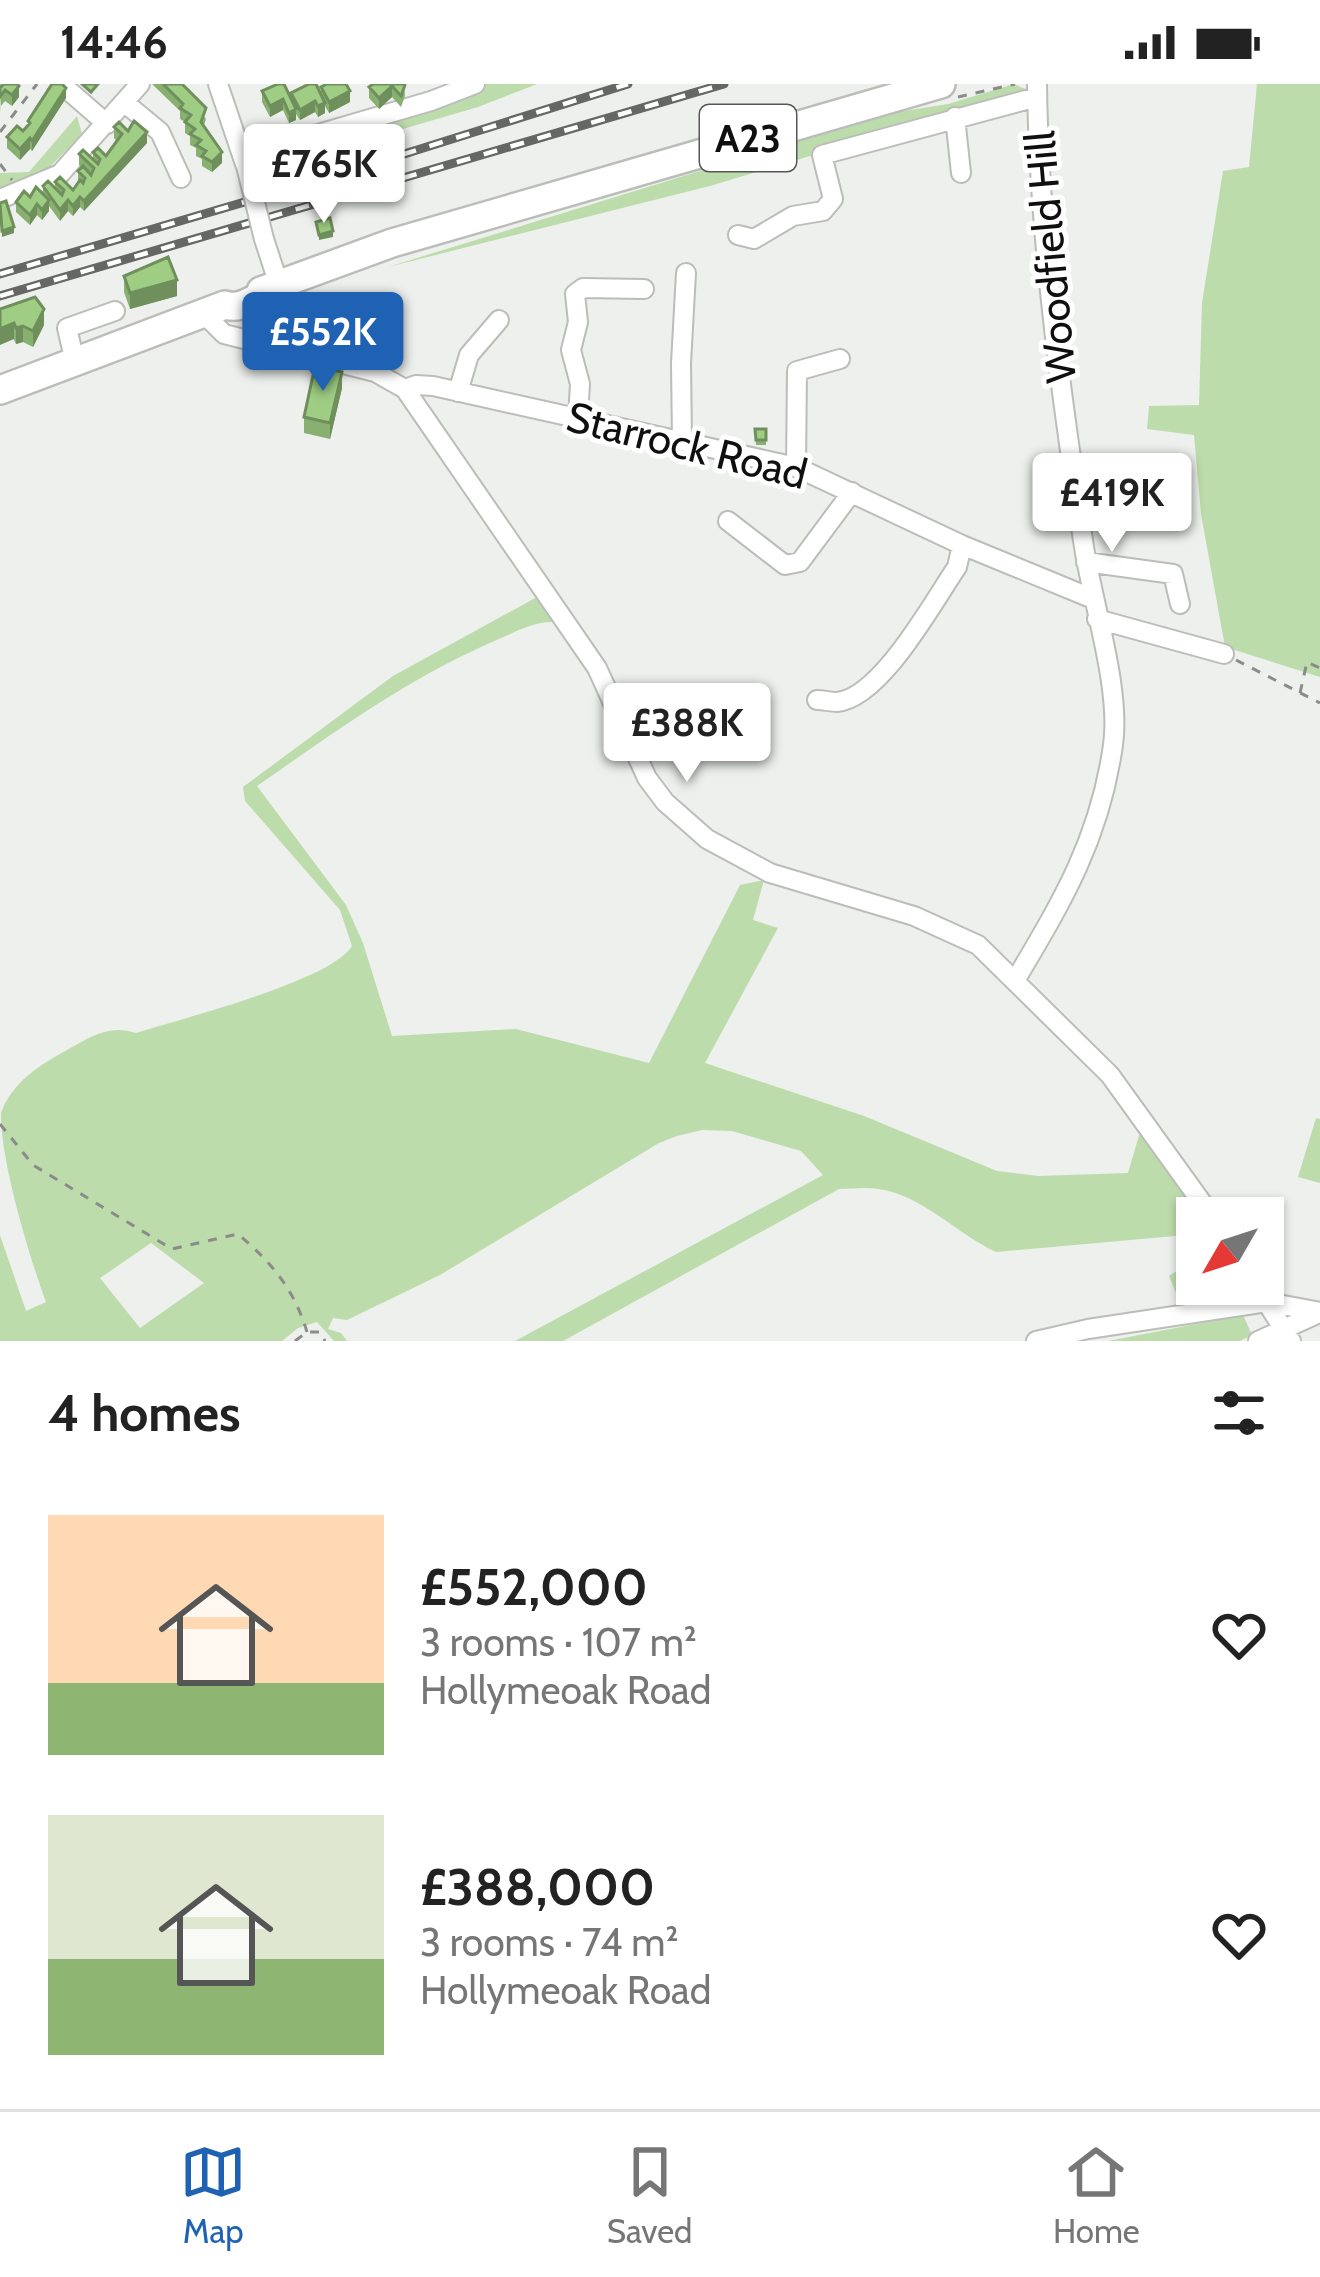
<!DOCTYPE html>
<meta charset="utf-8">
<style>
body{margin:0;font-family:Cabin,sans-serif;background:#f6f6f6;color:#222;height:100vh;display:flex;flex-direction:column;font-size:45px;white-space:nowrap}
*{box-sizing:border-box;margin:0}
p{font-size:39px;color:#767676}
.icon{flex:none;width:66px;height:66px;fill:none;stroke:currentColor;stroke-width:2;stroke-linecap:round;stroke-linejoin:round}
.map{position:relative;height:1257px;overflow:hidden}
.panel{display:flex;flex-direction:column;background:#fff;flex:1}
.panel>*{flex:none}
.needle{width:78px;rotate:231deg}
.controls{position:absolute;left:1176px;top:1113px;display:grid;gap:24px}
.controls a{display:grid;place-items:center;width:108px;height:108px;border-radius:0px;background:#fff;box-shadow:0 3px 9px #0004;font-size:60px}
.price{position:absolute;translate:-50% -102px;padding:0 27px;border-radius:12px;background:#fff;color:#222;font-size:39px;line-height:78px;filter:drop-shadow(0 3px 6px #0008)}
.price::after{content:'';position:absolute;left:50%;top:72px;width:36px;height:27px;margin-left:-18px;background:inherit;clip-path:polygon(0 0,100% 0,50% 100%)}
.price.active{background:#1f61b2;color:#fff}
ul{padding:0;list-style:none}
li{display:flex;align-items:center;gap:36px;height:300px;padding:0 48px}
li span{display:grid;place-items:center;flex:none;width:336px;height:240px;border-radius:0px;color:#555}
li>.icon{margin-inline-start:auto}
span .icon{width:144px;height:144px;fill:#fffc;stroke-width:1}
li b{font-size:51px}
h2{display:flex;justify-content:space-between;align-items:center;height:144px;padding:0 48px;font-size:51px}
.status{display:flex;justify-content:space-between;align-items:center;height:84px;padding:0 60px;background:#fff;direction:ltr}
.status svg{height:33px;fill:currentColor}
.dock{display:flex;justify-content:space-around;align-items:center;height:168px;border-top:3px solid #e0e0e0;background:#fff;font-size:33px;color:#767676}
.dock a{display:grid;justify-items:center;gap:6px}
.dock .active{color:#1f61b2}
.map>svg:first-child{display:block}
</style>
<div class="status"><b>14:46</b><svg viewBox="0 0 49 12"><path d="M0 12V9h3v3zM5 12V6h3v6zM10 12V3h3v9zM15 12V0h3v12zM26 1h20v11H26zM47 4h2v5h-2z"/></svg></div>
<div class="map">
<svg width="1320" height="1257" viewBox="0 0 1320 1257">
<rect width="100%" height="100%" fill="#edf0ec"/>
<path fill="#bddcac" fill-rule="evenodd" d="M486 0H537L478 23 266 85 262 72 470 10Z
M1014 0 1025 5 1026 11 953 29 710 102 388 183 885 30 948 20Z
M1257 0H1320V593L1225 563 1201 430 1194 351 1147 345 1149 322 1199 321 1202 219 1223 87 1249 83Z
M77 32 82 50 39 94 23 101 17 98 0 107V89L29 88Z
M537 513 553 538C533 538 517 547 499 555 411 592 335 648 257 702L346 821 363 859 392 952 516 945 649 979 740 801 764 796 753 836 778 844 705 979 864 1032 997 1087 1038 1092 1128 1089 1140 1048 1204 1134H1197V1150L996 1168C957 1150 921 1110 878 1105 865 1103 852 1105 839 1105L563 1257H515L823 1091 801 1067 732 1047 702 1046 677 1052 659 1059 440 1191 347 1236 333 1234 328 1245 341 1249 347 1257H334L317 1238 298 1244 282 1257H0V1151L26 1227 46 1218C29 1172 0 1075 1 1029 12 998 40 981 67 966 90 953 109 940 136 949 180 935 331 897 352 862L340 826 245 717 243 703 393 592ZM151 1159 204 1199 140 1244 100 1194Z
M1316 1034 1320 1035V1099L1298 1093Z
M1197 1174V1200H1247L1255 1213 1180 1219 1169 1192Z
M1243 1231 1252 1251 1240 1257H1108Z"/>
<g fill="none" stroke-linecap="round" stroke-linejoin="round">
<g stroke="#bbbdb9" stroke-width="22">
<path id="minor" d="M61 0 107 40
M218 0 245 80
M125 19 160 48 181 94
M955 33 961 89
M243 72 431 17 475 0
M0 115 60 90 140 0
M738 151 754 155 793 132 823 127 833 115 822 71 1037 13
M264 155 279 201
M203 229 224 250 375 288 405 305 597 584 647 694 665 718 707 755 770 789 914 832 978 861 1110 991 1213 1134
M75 278 67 244 115 227
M405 305 416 301 433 302 796 383 962 461 1091 514
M458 308 469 271 499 236
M578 333 580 300 571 266 578 238 575 210 583 204 644 205
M682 357 681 279 686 189
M796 383 797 287 840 275
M728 437 785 481 800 478 852 408
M1086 478 1173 490 1180 520
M1097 535 1224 570
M817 616C824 616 830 618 837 618 881 614 933 518 957 483L962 461
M1016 895C1063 816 1100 754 1113 661 1121 605 1093 521 1084 463 1061 309 1039 156 1037 0
M1255 1200 1291 1257
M1036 1257 1088 1245 1267 1218 1320 1228
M1258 1257 1319 1229"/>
</g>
<g stroke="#bbbdb9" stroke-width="32">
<path id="highway" d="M0 306 225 221C237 225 247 219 259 213L261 207 392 159 941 0"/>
</g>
<path stroke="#8a8c89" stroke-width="3" stroke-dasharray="9 9" stroke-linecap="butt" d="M958 13 1015 0
M0 48 37 0
M0 80 12 96
M1236 576 1320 619
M1300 609 1307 578 1320 584
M0 1040 33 1081 172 1165 238 1150C272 1179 294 1205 307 1248
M295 1257 307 1248H320L325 1257"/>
<use href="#minor" stroke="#fff" stroke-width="18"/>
<use href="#highway" stroke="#fff" stroke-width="27"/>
<g stroke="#656765" stroke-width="9">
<path id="rail" d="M0 190 353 86 628 0
M0 212 724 0"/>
</g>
<use href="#rail" stroke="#fff" stroke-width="4.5" stroke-dasharray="14" stroke-linecap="butt"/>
<g stroke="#bbbdb9" stroke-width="22" stroke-linecap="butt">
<path id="minor-bridge" d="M246 82 264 155"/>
</g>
<use href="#minor-bridge" stroke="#fff" stroke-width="18"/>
</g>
<path fill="#88b071" d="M152 0H182L206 35 204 41 222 79 212 88 202 82V75L196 72V64L190 61V52L185 49V38L180 35V27Z
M404 0 405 12 401 23 392 13 379 25 369 14V3Z
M0 2 19 13 12 22 5 17 1 22V30Z
M321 3 350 18 329 29 325 22V29L318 33 315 28 300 36 296 30V36L289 39 283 26 270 33 262 18V7L291 15V9L321 11Z
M66 14 32 67 30 65 20 76 7 64V53L23 47 28 42V37Z
M114 43 128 47 147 59 84 127 80 123 73 132 68 127 60 137 49 122V127L42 136 37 131 30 141 16 128V118L43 110V102L55 104V98L73 106 78 98V87L81 83 79 81V70L93 76V68L106 72 117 57 114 54Z
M124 192 177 212 130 225 124 208Z
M0 225 44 241 33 263 23 258 16 260Z
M342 304 330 355 304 349V333Z
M755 345H766V361H756Z"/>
<path fill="#6f905c" d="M19 2V13L12 22V11Z
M392 2V13L379 25V14Z
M66 4V14L32 67V57Z
M350 7V18L329 29V18Z
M283 15V26L270 33V22Z
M315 17V28L300 36V26Z
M325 19V29L318 33V22Z
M296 25V36L289 39V29Z
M147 48V59L84 127V117Z
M30 54V65L20 76V65Z
M222 68V79L212 88V78Z
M80 113V123L73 132V122Z
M49 116V127L42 136V126Z
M68 116V127L60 137V126Z
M37 120V131L30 141V131Z
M14 143V149L2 153V147Z
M333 147V153L319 156V151Z
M177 196V212L130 225V209Z
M44 225V241L33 263V247Z
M14 239V255L0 261V245Z
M23 242V258L16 260V244Z
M342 288V304L330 355V339Z"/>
<path fill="#9ecd83" stroke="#6f905c" stroke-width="3" d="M4 0H17L19 2 12 11 5 6 0 13V2L1 3Z
M52 0H62L66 4 32 57 30 54 20 65 7 53 17 42 23 47 30 39 28 37Z
M82 0H98L91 8Z
M163 0H182L206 24 201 38 222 68 212 78 202 72 206 67 196 61 201 56 190 50 195 45 185 38 191 31 180 24 183 20Z
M278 0H284L296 25 289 29 283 15 270 22 262 7Z
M309 0H316L325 19 318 22 315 17 300 26 291 9Z
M327 0H346L350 7 329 18 321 3Z
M373 0H404L405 1 401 12 392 2 379 14 369 3Z
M134 37 147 48 84 117 80 113 73 122 68 116 60 126 43 102 48 97 62 111 64 106 55 98 60 93 73 106 80 96 83 99 85 94 78 87 83 82 91 91 94 84 79 70 83 66 98 80 100 75 93 68 98 64 106 72 122 50 114 43 119 38 128 47Z
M36 103 49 116 42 126 37 120 30 131 16 118 24 107 30 113Z
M6 117 14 143 2 147 0 119Z
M330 134 333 147 319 151 316 138Z
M168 173 177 196 130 209 124 192Z
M35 213 44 225 33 247 23 242 16 244 14 239 0 245V225Z
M315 282 342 288 330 339 304 333Z
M755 345H766V356H756Z"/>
<g text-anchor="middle" stroke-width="10" stroke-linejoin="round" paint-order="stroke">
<rect fill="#fff" stroke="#565756" stroke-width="3" x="700" y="21" width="96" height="66" rx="9"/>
<g font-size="39" font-weight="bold" fill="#0e0f0e">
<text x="748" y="68">A23</text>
</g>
<g font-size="42" fill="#0e0f0e" stroke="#fff">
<text transform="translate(1050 173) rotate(-95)" y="15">Woodfield Hill</text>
<text transform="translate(687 361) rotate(14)" y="15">Starrock Road</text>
</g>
</g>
</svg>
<div class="controls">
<a><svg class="needle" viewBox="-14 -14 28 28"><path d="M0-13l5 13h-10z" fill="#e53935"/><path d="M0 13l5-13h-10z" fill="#767676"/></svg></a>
</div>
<b class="price" style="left:324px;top:142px">£765K</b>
<b class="price active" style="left:323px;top:310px">£552K</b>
<b class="price" style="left:1112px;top:471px">£419K</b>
<b class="price" style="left:687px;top:701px">£388K</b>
</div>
<section class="panel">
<h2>4 homes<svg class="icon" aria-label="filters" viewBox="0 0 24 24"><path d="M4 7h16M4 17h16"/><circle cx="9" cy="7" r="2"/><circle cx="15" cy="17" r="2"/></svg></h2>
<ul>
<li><span style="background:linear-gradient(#ffd9b3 70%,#8fb573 0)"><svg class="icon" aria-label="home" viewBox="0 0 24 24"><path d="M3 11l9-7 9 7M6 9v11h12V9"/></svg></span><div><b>£552,000</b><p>3 rooms · 107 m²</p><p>Hollymeoak Road</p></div><svg class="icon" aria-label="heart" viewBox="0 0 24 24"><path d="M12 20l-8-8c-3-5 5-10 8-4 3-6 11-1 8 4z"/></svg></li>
<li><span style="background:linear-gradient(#dfe7d0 60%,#8fb573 0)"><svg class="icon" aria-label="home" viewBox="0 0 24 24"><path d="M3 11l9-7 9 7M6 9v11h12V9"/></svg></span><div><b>£388,000</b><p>3 rooms · 74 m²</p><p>Hollymeoak Road</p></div><svg class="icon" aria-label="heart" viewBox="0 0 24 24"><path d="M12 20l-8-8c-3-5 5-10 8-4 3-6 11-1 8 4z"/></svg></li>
</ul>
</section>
<nav class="dock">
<a class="active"><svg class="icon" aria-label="map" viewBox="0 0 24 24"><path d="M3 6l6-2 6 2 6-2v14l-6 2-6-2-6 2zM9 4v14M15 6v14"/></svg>Map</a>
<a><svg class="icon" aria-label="saved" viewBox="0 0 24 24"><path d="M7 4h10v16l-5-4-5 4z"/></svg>Saved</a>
<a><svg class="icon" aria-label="home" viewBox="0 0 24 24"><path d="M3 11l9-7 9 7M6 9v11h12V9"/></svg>Home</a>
</nav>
